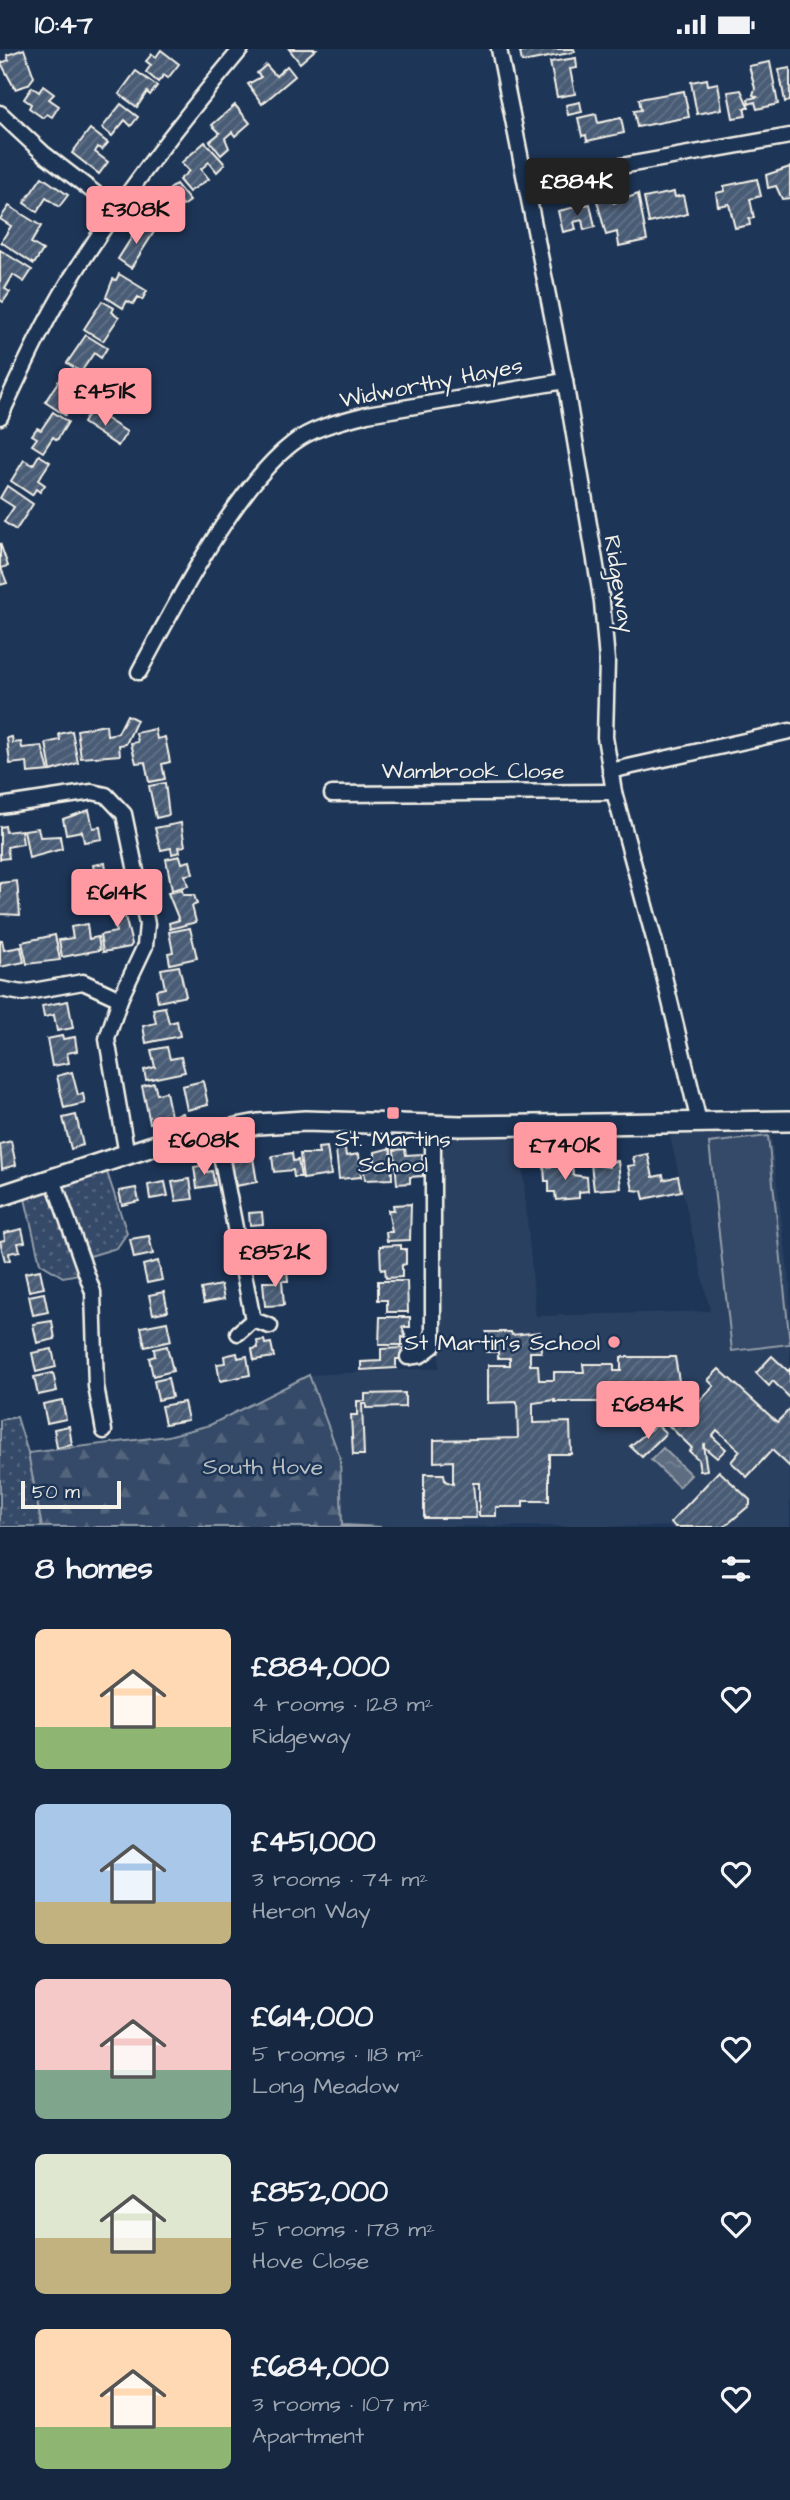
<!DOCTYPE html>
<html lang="en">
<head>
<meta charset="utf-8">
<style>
	:root { --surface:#162841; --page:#23344c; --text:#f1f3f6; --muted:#9ea6b1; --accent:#ff9aa2 }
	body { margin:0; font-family:"Architects Daughter",sans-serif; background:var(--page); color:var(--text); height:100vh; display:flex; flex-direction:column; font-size:26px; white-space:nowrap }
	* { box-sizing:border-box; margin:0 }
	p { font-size:23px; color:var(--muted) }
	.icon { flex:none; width:38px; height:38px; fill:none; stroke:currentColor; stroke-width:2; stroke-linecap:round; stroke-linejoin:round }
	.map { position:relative; height:1478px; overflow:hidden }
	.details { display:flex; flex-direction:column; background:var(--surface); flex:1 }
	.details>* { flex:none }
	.scale { position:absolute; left:21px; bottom:18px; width:100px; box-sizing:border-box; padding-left:7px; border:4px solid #f4f1e8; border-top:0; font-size:19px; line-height:24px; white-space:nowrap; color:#f4f1e8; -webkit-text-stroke:5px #1d3557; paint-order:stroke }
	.price { position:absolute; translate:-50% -60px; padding:0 16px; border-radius:7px; background:var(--accent); color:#111; font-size:23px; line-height:46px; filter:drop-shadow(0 2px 4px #0008) }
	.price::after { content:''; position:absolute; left:50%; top:42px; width:21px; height:16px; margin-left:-10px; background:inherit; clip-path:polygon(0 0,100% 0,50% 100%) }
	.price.on { background:#222; color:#fff }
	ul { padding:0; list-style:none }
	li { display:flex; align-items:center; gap:21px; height:175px; padding:0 35px }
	li span { display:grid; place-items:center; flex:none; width:196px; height:140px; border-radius:10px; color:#555 }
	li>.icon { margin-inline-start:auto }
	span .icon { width:84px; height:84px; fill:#fffc; stroke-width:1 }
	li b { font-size:30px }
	h2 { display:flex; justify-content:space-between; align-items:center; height:84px; padding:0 35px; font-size:30px }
	.status { display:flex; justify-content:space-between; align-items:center; height:49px; padding:0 35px; background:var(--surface); direction:ltr }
	.status svg { height:19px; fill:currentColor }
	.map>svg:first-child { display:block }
	.built { fill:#2a4060 }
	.grass { fill:url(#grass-dots); stroke:#949ea8; stroke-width:2 }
	.forest { fill:url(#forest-firs); stroke:#949ea8; stroke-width:2 }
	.pitch { fill:#354a67; stroke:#949ea8; stroke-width:2 }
	.water { fill:url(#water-ripples); stroke:#9aa2ab; stroke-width:2 }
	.building { fill:url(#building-hatch); stroke:#f4f1e8; stroke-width:2 }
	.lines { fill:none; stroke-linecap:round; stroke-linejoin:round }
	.street-casing { stroke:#f4f1e8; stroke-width:19 }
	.secondary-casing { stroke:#f4f1e8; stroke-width:24 }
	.street { stroke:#1d3557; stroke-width:14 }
	.secondary { stroke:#1d3557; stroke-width:19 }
	.poi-dot { fill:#ff9aa2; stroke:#1d3557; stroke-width:2.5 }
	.labels { text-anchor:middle; stroke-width:5; stroke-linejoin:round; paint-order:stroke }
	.street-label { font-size:23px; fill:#f4f1e8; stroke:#1d3557 }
	.poi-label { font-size:23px; fill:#f4f1e8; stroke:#1d3557 }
	.park-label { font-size:23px; fill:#bbbfc1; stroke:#1d3557 }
</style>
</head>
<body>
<div class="status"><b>10:47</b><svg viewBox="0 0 49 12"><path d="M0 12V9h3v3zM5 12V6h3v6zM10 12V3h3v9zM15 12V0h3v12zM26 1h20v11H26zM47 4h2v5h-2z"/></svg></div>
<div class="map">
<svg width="790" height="1478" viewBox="0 0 790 1478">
	<defs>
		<pattern id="grass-dots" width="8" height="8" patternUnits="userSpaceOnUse" patternTransform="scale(1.75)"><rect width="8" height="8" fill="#354a67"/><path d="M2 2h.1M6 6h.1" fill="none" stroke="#53657d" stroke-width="1.8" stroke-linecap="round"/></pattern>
		<pattern id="forest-firs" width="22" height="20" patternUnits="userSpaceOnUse" patternTransform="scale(1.75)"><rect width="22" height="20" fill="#354a67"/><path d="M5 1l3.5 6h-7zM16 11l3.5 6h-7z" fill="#53657d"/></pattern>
		<pattern id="water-ripples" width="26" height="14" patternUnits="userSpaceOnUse" patternTransform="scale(1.75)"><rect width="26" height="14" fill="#5e6d82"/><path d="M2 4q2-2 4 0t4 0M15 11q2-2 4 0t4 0" fill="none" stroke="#768294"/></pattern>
		<pattern id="building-hatch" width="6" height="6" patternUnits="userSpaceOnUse" patternTransform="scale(1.75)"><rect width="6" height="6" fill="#485b74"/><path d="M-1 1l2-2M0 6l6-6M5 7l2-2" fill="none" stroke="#637388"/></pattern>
	</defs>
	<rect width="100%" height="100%" fill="#1d3557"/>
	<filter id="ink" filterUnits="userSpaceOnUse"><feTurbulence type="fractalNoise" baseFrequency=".0143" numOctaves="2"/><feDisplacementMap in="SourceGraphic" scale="14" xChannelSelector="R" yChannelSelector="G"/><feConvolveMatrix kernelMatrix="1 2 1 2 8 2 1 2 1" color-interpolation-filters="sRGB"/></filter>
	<g filter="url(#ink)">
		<path class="built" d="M770,1079L790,1236V1478L342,1477L340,1409L309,1326L439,1319V1086L520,1090L536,1267L710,1262L670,1087Z"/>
		<g class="grass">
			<path d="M104,1114L127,1184L117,1199L90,1207L86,1198L79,1202V1225L63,1228L40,1214L23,1141Z"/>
			<path d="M17,1368L28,1404L42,1478H0V1371Z"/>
		</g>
		<path class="forest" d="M309,1326L340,1409L342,1476L381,1478H42L28,1404L168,1387L210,1376Z"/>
		<path class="pitch" d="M768,1087L790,1295L732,1302L709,1094Z"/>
		<path class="water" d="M663,1399L691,1426L679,1438L651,1411Z"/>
		<g class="building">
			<path d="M24,0L34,28L28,36L15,40L1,14L9,11L7,6Z"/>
			<path d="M289,0H316L300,14Z"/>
			<path d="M533,0H574L575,3L522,13L520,3Z"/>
			<path d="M161,1L179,15L168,29L164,26L158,33L146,23L151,16L146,12L152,5L156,8Z"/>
			<path d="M576,9L577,19L570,20L575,45L557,48L550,13Z"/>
			<path d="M770,13L778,55L757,60L755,53L749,55L748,50L757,48L753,46L755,39L749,17Z"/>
			<path d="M266,16L276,27L287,17L295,27L262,55L248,35L261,28L257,24Z"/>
			<path d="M790,19V52L785,53L779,21Z"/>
			<path d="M136,22L157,37L150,46L147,43L137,58L119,45Z"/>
			<path d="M707,30L708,36L718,34L722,60L697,65L691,33Z"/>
			<path d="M43,37L54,45L49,50L59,57L52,68L47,65L43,69L29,59L31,55L24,50L32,38L39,43Z"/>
			<path d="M741,41L749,59H744L746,67L733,69L728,43Z"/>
			<path d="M684,42L689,68L637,78L634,62L641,61L639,50Z"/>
			<path d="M580,53L582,63L568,66L566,56Z"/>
			<path d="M121,55L138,68L131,77L125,71L112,87L102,79Z"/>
			<path d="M235,56L250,74L235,87L232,83L225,89L229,99L221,106L210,92L220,84L212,76Z"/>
			<path d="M596,65L598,74L621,69L624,84L587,92L586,86L582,87L578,69Z"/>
			<path d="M90,80L108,94L102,101L98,98L95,103L108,113L99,125L72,104Z"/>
			<path d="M205,93L225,115L217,123L209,113L201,120L209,130L189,143L179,131L189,122L181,114Z"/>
			<path d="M790,118V149L782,150L776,137L768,139L766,126Z"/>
			<path d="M42,128L68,146L59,158L46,149L37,163L24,154Z"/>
			<path d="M757,130L761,147L750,150L754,169L749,170L750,176L735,179L729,155L718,157L716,144L725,142L724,137Z"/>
			<path d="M176,135L190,152L183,157L180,154L156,174L147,164L156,157L154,154Z"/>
			<path d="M674,143L675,148L683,146L687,165L649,174L644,149Z"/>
			<path d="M638,145L647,191L619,197L617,183L606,186L597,152L613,148L614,154Z"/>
			<path d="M590,155L595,178L584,181L582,171L574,173L576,180L563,183L558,162Z"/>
			<path d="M9,157L41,177L31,194L43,201L34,215L1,193L11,177L0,170Z"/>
			<path d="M140,175L154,183L131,219L118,210Z"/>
			<path d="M0,201L32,221L24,233L13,226L5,240L10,243L3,253L0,251Z"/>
			<path d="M119,225L147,242L142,251L138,248L133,255L127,252L123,259L106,248L113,230L116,231Z"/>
			<path d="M102,252L114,259L112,263L119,268L103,292L84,280Z"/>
			<path d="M86,286L107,299L101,309L94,304L81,323L67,314Z"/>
			<path d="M65,322L92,340L87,349L79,344L65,366L45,353Z"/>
			<path d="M91,360L127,383L118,397L83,374Z"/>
			<path d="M53,363L68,373L57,391L53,388L43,403L32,396L37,389L32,386L37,379L41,381Z"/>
			<path d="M39,406L50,413L38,431L45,436L40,443L36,440L32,446L11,432L24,411L33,416Z"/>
			<path d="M7,437L33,455L16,481L4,473L14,458L0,449Z"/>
			<path d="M0,494L8,517L1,519L7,534L0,536Z"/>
			<path d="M127,666L137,671L126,695L119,696L120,706L81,709L77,681L106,676L107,686L118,684Z"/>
			<path d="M155,680L157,690L165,688L170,713L162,715L165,730L149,733L145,713L136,714L131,694L138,693L136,684Z"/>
			<path d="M72,682L78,714L51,722L46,694L60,691L59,685Z"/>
			<path d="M12,688L13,694L21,693L22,699L42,697L49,722L28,724L27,713L10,715L7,689Z"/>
			<path d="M165,734L169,766L156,769L149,737Z"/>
			<path d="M89,761L93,779L100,778L102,790L84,793L82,782L66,785L63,770Z"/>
			<path d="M181,774L185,797L179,798L180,803L172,805L171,799L161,801L155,779Z"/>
			<path d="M5,777L6,783L21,781L23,795L7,798L9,809L0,810V778Z"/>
			<path d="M38,779L40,788L60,787L62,800L29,809L24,781Z"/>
			<path d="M180,807L182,814L190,812L193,825L185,826L188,837L172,841L166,810Z"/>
			<path d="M105,814L109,834L117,832L119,844L93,849L92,844L85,845L81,825L94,822L93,816Z"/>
			<path d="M17,832L20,866L0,865V834Z"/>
			<path d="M182,841L183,846H194L197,855L192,857L196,873L170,880L169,874L179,871L168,844Z"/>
			<path d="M120,848L132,895L130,898L103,903L100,886L116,883L107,850Z"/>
			<path d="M87,875L89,890L98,888L100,901L62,908L59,891L73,889L71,878Z"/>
			<path d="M190,879L197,909L170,915L168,904L173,903L169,883Z"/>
			<path d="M55,886L60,911L27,915L22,893Z"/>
			<path d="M0,891H2L4,901L21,898L24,913L0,918Z"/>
			<path d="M179,917L186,947L158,953L156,941L165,939L161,920Z"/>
			<path d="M68,952L73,979L57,982L54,966L44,968L42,957Z"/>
			<path d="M165,958L169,974L177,972L180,987L146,994L143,977L156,974L153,960Z"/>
			<path d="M62,987L63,990L75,988L77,1002L67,1004L69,1014L52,1017L47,990Z"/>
			<path d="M167,998L170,1010L181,1008L185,1023L146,1031L144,1021L155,1018L151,1001Z"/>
			<path d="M72,1023L78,1046L83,1045L85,1054L64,1059L57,1027Z"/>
			<path d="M203,1032L208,1056L187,1061L182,1037Z"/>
			<path d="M154,1034L157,1045L166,1043L171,1067L183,1064L185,1072L156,1078L155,1073L150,1074L142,1037Z"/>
			<path d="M76,1066L83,1096L71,1100L63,1069Z"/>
			<path d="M11,1092L16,1116L2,1120L0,1095Z"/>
			<path d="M327,1098L331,1126L303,1130L300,1105H319L318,1099Z"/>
			<path d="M391,1099L392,1130L365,1131L363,1112H375V1103Z"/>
			<path d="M345,1100L346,1107L359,1105L361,1128L339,1130L336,1101Z"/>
			<path d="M405,1100L406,1106L422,1105L423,1127L410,1128V1134L397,1135L394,1101Z"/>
			<path d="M292,1104L293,1112L298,1111L301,1128H294L293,1121L274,1123L272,1107Z"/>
			<path d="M648,1105L653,1128L663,1126L664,1131L678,1127L681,1142L644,1150L642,1142L633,1141L628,1117L635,1116L633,1108Z"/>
			<path d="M253,1109L257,1133L236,1137L232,1112Z"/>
			<path d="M618,1112L621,1139L594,1141L591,1115L609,1118L608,1113Z"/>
			<path d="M206,1116L207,1123L212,1122L215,1136L197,1139L194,1118Z"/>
			<path d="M572,1116L573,1126L587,1128L588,1142L579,1143V1149L556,1151L555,1143H549V1132H545L544,1118Z"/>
			<path d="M190,1130L193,1150L176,1152L172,1133Z"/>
			<path d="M165,1133L168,1147L150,1150L148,1136Z"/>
			<path d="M136,1139L139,1152L122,1156L119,1142Z"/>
			<path d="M411,1155L410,1191L387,1192L386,1183H392L388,1161H394L393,1156Z"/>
			<path d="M262,1163L263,1175L250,1176L249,1164Z"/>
			<path d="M22,1180L25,1193L18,1194L20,1202L9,1204L10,1211L5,1212L0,1192L5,1191L4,1184Z"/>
			<path d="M264,1182V1188L284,1186L285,1200H275L276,1213L266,1214L261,1196L250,1197L249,1183Z"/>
			<path d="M149,1187L153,1205L134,1209L130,1190Z"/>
			<path d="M401,1196V1200H406V1215L402,1216V1228L386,1229L385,1220L381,1221L380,1197Z"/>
			<path d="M158,1212L162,1231L147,1234L143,1216Z"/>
			<path d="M287,1220L288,1232H282L284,1256L265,1257L263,1233H276L275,1221Z"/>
			<path d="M40,1221L44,1239L29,1242L25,1224Z"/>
			<path d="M378,1232H407L408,1263H387V1251H378Z"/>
			<path d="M221,1236L224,1250L204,1254L201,1240Z"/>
			<path d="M164,1243L168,1262L153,1265L149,1246Z"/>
			<path d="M44,1244L48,1263L33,1266L29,1247Z"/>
			<path d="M380,1268H410V1278H402L406,1289L402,1288V1296H379Z"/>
			<path d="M52,1272L55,1290L37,1294L33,1275Z"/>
			<path d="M167,1273L171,1292L145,1298L141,1278Z"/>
			<path d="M486,1283H511L512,1286L540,1283L541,1303H530V1316H538L539,1331H554V1323H584L583,1315H614V1322H621V1308H675L679,1332H667V1345L644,1343V1346H630V1342H623V1338H614V1353H555V1351L533,1354V1374L570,1373L571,1405H549V1452H523V1458H496V1467H479V1434H473L476,1469H424V1425H444L445,1432L453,1435V1412L434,1413V1391L518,1389L517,1353L488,1354V1316H510V1309H498V1303H486Z"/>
			<path d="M264,1291L265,1295L271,1294L274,1308L254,1311L252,1300L258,1299L257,1292Z"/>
			<path d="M167,1297L173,1322L153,1327L149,1309L155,1307L154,1300Z"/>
			<path d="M403,1299V1310H396V1319L361,1321V1313L381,1312V1300Z"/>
			<path d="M52,1300L56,1318L36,1323L32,1304Z"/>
			<path d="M237,1304L238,1309L247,1307L250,1326L220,1332L217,1315L225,1314L224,1307Z"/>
			<path d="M772,1307L788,1322L790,1320V1349L773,1332L769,1337L756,1324Z"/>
			<path d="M719,1320L777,1373L790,1360V1418L772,1401L747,1428L731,1413L740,1402L717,1381L712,1387L726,1400L717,1409L704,1398V1394L703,1396L707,1421L700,1422L698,1410L689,1402L692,1399L664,1372L681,1354L691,1362L714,1337L708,1331Z"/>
			<path d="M53,1324L57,1342L38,1346L34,1328Z"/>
			<path d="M168,1329L172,1348L158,1351L154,1332Z"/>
			<path d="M405,1344V1358L366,1359V1355H362L364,1406H353L351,1366H357V1352H365V1345Z"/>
			<path d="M62,1351L66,1370L47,1374L43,1355Z"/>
			<path d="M184,1353L188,1371L165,1375L161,1357Z"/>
			<path d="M657,1376L666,1384L642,1408L630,1397Z"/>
			<path d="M69,1377L72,1396L57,1399L54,1380Z"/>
			<path d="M719,1422L750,1451V1456L724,1478H675L671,1473Z"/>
		</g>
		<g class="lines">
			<g class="street-casing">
				<g id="street">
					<path d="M499,0L565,332L602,553L607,612L605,688L614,743L662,919L699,1073"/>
					<path d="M0,64L43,104L117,161"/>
					<path d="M526,134L790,87"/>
					<path d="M0,368C22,321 43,275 70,231C120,150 180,73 241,0"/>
					<path d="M139,623C175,557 234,439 293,394C314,378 342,372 367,365L565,332"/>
					<path d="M610,722L790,682"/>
					<path d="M332,745L614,743"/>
					<path d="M0,757L92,743L106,746L124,765L147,875L145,897L120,950L107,990L127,1106"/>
					<path d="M0,940L22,944L83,933L120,950"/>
					<path d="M216,1081L253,1271L238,1284"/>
					<path d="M53,1130L93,1243L96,1337L104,1382"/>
					<path d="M253,1271L270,1277"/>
					<path d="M408,1308L421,1306L433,1297V1076"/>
				</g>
			</g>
			<g class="secondary-casing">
				<path id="secondary" d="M0,1147L168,1092L258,1075L305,1072L461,1077L790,1072"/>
			</g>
			<use href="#street" class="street"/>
			<use href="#secondary" class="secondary"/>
		</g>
	</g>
	<g class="poi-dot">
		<rect x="386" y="1057" width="14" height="14" rx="3.5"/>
		<circle cx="614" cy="1293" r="7"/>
	</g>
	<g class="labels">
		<g class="street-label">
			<text transform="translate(431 333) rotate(-11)" y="8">Widworthy Hayes</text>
			<text transform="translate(620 535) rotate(81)" y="8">Ridgeway</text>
			<text x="473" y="729">Wambrook Close</text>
		</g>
		<g class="poi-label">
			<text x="393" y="1097">St. Martins<tspan x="393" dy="26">School</tspan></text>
			<text x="600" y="1301" text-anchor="end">St Martin's School</text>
		</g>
		<g class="park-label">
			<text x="263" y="1425">South Hove</text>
		</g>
	</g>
</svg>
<div class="scale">50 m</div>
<b class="price on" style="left:577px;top:169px">£884K</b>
<b class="price" style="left:136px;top:197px">£308K</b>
<b class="price" style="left:105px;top:379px">£451K</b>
<b class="price" style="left:117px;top:880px">£614K</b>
<b class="price" style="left:204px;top:1128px">£608K</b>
<b class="price" style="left:565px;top:1133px">£740K</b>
<b class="price" style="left:275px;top:1240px">£852K</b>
<b class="price" style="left:648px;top:1392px">£684K</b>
</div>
<section class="details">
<h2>8 homes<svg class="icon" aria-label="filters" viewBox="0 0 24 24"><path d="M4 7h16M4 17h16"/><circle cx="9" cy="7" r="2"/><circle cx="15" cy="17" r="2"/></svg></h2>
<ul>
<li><span style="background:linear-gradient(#ffd9b3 70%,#8fb573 0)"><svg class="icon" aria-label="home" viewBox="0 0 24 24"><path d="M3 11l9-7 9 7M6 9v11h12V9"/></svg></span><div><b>£884,000</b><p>4 rooms · 128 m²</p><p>Ridgeway</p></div><svg class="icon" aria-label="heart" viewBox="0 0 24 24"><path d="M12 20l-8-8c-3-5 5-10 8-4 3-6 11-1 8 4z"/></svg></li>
<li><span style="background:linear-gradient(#a9c7e8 70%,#c2b280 0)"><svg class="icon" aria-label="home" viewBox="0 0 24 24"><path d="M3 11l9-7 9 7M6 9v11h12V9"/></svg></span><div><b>£451,000</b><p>3 rooms · 74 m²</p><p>Heron Way</p></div><svg class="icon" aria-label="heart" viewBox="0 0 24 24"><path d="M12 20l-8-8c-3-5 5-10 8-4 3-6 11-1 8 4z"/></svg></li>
<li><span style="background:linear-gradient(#f6c9c9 65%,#7fa58c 0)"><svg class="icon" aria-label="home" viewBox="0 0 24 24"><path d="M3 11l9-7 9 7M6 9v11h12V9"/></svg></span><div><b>£614,000</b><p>5 rooms · 118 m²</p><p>Long Meadow</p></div><svg class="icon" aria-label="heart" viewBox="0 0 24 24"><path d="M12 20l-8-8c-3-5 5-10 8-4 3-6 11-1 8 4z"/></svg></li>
<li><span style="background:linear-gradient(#dfe7d0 60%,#c2b280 0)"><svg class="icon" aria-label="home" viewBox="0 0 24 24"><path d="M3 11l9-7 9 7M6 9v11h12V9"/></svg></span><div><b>£852,000</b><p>5 rooms · 178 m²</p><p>Hove Close</p></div><svg class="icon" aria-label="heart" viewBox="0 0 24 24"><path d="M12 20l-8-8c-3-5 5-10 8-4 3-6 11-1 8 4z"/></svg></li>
<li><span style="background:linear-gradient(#ffd9b3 70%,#8fb573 0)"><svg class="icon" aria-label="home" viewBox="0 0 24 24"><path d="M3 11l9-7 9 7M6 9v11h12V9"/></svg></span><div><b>£684,000</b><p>3 rooms · 107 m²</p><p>Apartment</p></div><svg class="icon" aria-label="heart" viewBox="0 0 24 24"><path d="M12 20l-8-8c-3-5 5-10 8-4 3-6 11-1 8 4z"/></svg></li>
</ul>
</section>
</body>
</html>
